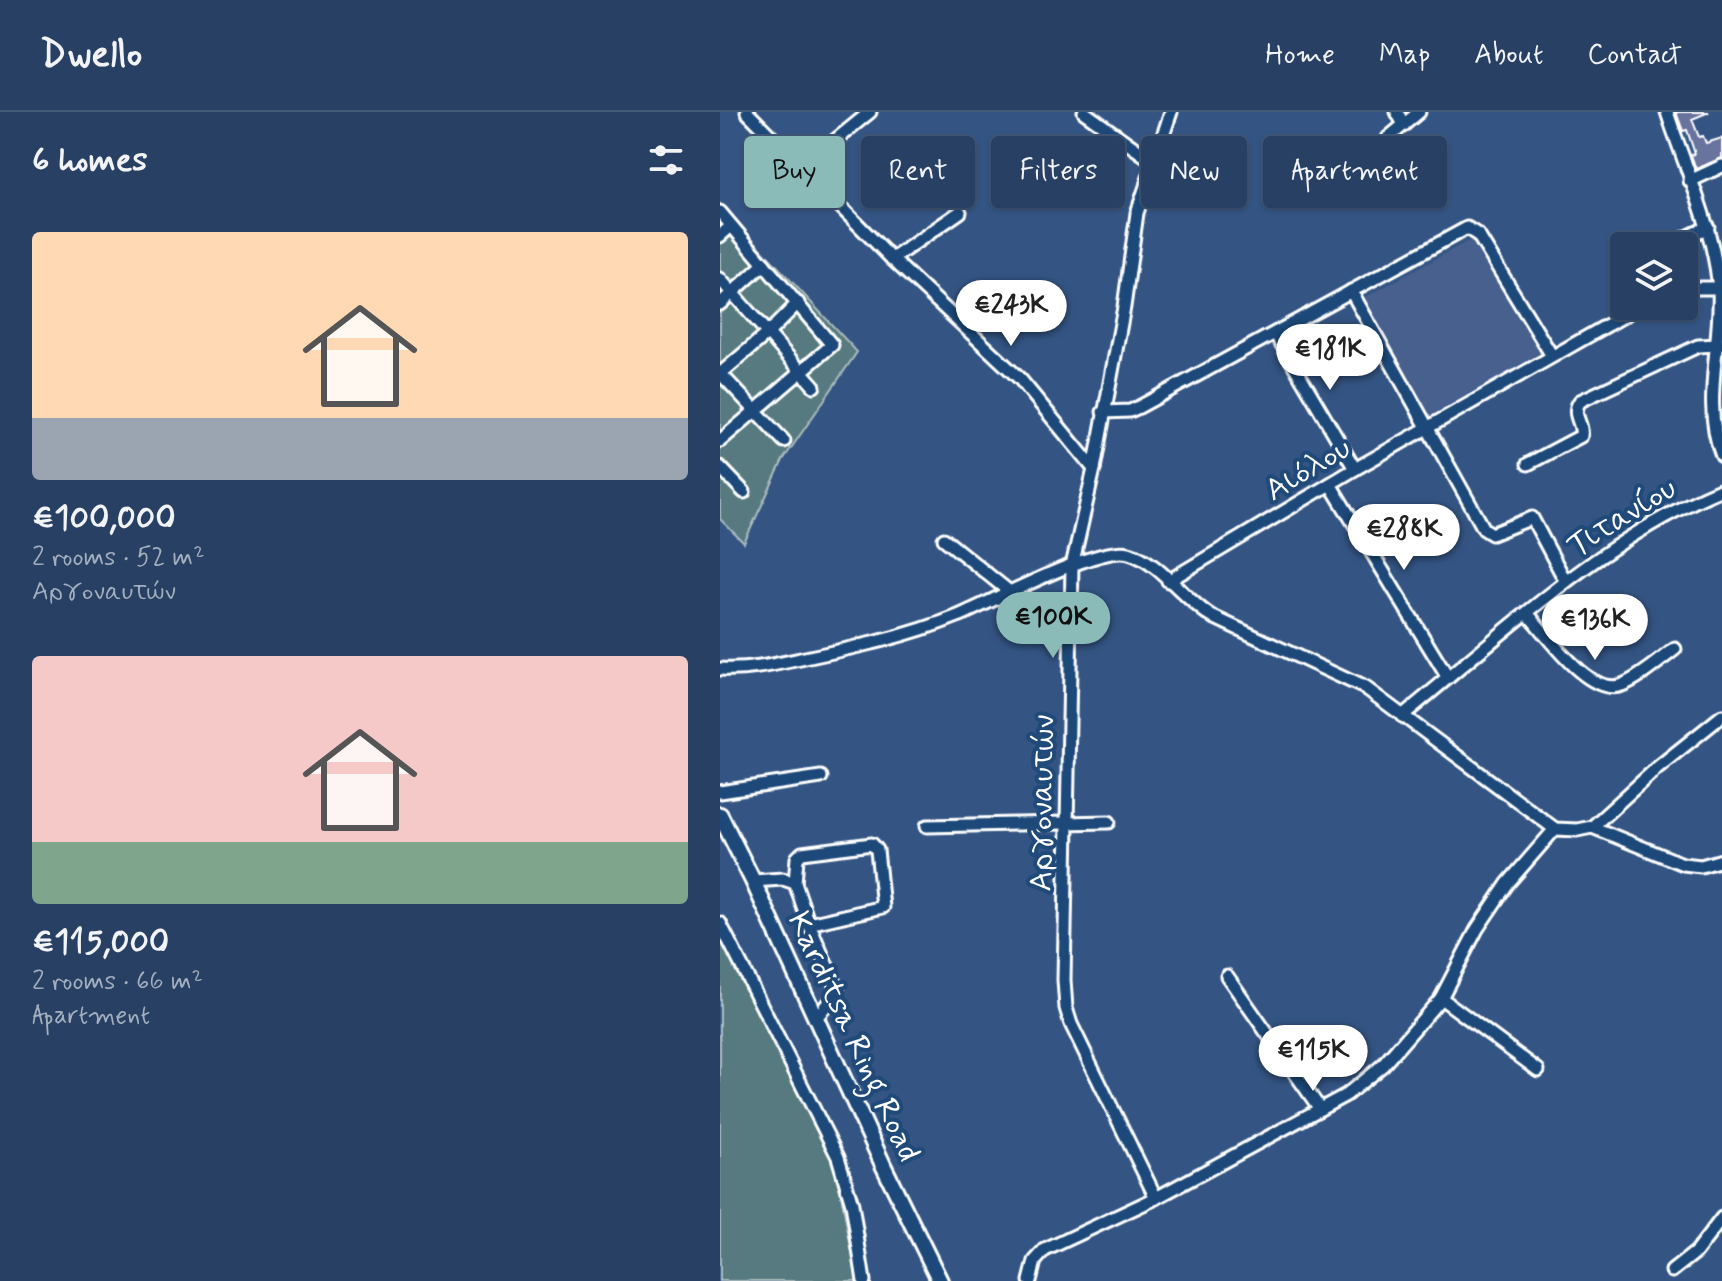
<!DOCTYPE html>
<html lang="en">
<head>
<meta charset="utf-8">
<style>
	:root { --surface:#274063; --page:#2f4769; --text:#f1f3f6; --muted:#a4afbe; --line:#435978; --accent:#8bbbb9 }
	body { margin:0; font-family:Mynerve,sans-serif; background:var(--page); color:var(--text); height:100vh; display:flex; flex-direction:column; font-size:30px; white-space:nowrap }
	* { box-sizing:border-box; margin:0 }
	p { font-size:26px; color:var(--muted) }
	.icon { flex:none; width:44px; height:44px; fill:none; stroke:currentColor; stroke-width:2; stroke-linecap:round; stroke-linejoin:round }
	.map { position:relative; flex:1; overflow:hidden }
	.sheet { display:flex; flex-direction:column; background:var(--surface); width:720px }
	.sheet>* { flex:none }
	.guide { position:absolute; left:24px; top:24px; width:760px; height:72px; display:flex; gap:16px }
	.fabs { position:absolute; left:890px; top:120px; display:grid; gap:16px }
	.fabs a { display:grid; place-items:center; width:88px; height:88px; border-radius:8px; background:var(--surface); box-shadow:0 2px 6px #0004,0 0 0 2px var(--line); font-size:40px }
	.price { position:absolute; translate:-50% -68px; padding:0 18px; border-radius:28px; background:#fff; color:#222; font-size:26px; line-height:52px; filter:drop-shadow(0 2px 4px #0008) }
	.price::after { content:''; position:absolute; left:50%; top:48px; width:24px; height:18px; margin-left:-12px; background:inherit; clip-path:polygon(0 0,100% 0,50% 100%) }
	.price.active { background:var(--accent); color:#111 }
	ul { padding:0; list-style:none }
	li { display:grid; align-content:center; gap:16px; height:424px; padding:0 32px }
	li span { display:grid; place-items:center; height:248px; border-radius:8px; color:#555 }
	li>.icon { margin-inline-start:auto }
	span .icon { width:144px; height:144px; fill:#fffc; stroke-width:1 }
	li b { font-size:34px }
	h2 { display:flex; justify-content:space-between; align-items:center; height:96px; padding:0 32px; font-size:34px }
	.chip { padding:0 28px; border-radius:8px; background:var(--surface); box-shadow:0 2px 6px #0004,0 0 0 2px var(--line); font-size:28px; line-height:72px }
	.chip.active { background:var(--accent); color:#111 }
	header { display:flex; align-items:center; gap:48px; box-sizing:border-box; height:112px; padding:0 40px; background:var(--surface); border-bottom:2px solid var(--line) }
	header strong { font-size:38px }
	nav { display:flex; gap:44px; margin-inline-start:auto; font-size:28px }
	main { display:flex; flex:1; min-height:0 }
	.map>svg:first-child { display:block }
	.built { fill:#47618e }
	.green { fill:#577a7f; stroke:#abbcbf; stroke-width:2 }
	.building { fill:#67739e; stroke:#fff; stroke-width:2 }
	.lines { fill:none; stroke-linecap:round; stroke-linejoin:round }
	.minor-casing { stroke:#fff; stroke-width:17 }
	.major-casing { stroke:#fff; stroke-width:20 }
	.minor { stroke:#1f4a7a; stroke-width:11 }
	.major { stroke:#1f4a7a; stroke-width:14 }
	.labels { text-anchor:middle; stroke-width:8; stroke-linejoin:round; paint-order:stroke }
	.street-label { font-size:32px; fill:#fff; stroke:#1f4a7a }
</style>
</head>
<body>
<header>
<strong>Dwello</strong>
<nav><a>Home</a><a>Map</a><a>About</a><a>Contact</a></nav>
</header>
<main>
<section class="sheet">
<h2>6 homes<svg class="icon" aria-label="filters" viewBox="0 0 24 24"><path d="M4 7h16M4 17h16"/><circle cx="9" cy="7" r="2"/><circle cx="15" cy="17" r="2"/></svg></h2>
<ul>
<li><span style="background:linear-gradient(#ffd9b3 75%,#9aa5b1 0)"><svg class="icon" aria-label="home" viewBox="0 0 24 24"><path d="M3 11l9-7 9 7M6 9v11h12V9"/></svg></span><div><b>€100,000</b><p>2 rooms · 52 m²</p><p>Αργοναυτών</p></div></li>
<li><span style="background:linear-gradient(#f6c9c9 75%,#7fa58c 0)"><svg class="icon" aria-label="home" viewBox="0 0 24 24"><path d="M3 11l9-7 9 7M6 9v11h12V9"/></svg></span><div><b>€115,000</b><p>2 rooms · 66 m²</p><p>Apartment</p></div></li>
</ul>
</section>
<div class="map">
<svg width="1002" height="1169" viewBox="0 0 1002 1169">
	<rect width="100%" height="100%" fill="#345584"/>
	<filter id="ink" filterUnits="userSpaceOnUse"><feTurbulence type="fractalNoise" baseFrequency=".0125" numOctaves="2"/><feDisplacementMap in="SourceGraphic" scale="16" xChannelSelector="R" yChannelSelector="G"/><feConvolveMatrix kernelMatrix="1 2 1 2 8 2 1 2 1" color-interpolation-filters="sRGB"/></filter>
	<g filter="url(#ink)">
		<path class="built" d="M754,126L822,240L710,304L644,186Z"/>
		<g class="green">
			<path d="M0,92L137,240L63,348L24,431L0,407Z"/>
			<path d="M0,826L108,1033L118,1066L137,1169H0Z"/>
		</g>
		<path class="building" d="M956,0H989L972,7L979,25L983,24L986,31L1002,26V46L976,57L971,43L975,42L967,18L963,19Z"/>
		<g class="lines">
			<g class="minor-casing">
				<g id="minor">
					<path d="M27,0L172,147L300,267L374,357"/>
					<path d="M364,0L434,50"/>
					<path d="M677,0L684,13"/>
					<path d="M947,0C966,59 994,116 999,178C1002,232 981,292 1002,344"/>
					<path d="M668,26L699,0"/>
					<path d="M81,56L150,0"/>
					<path d="M970,69L1002,54"/>
					<path d="M0,100L112,233L0,329"/>
					<path d="M0,124L11,114"/>
					<path d="M948,134L988,115"/>
					<path d="M172,147L240,100"/>
					<path d="M0,167L94,274"/>
					<path d="M964,176H1002"/>
					<path d="M631,179L764,417L772,422L812,406L846,470"/>
					<path d="M0,192L44,152"/>
					<path d="M555,221L635,357"/>
					<path d="M0,261L64,329"/>
					<path d="M0,262L48,221L78,191"/>
					<path d="M383,300L410,299L419,295L747,116L758,123L832,244"/>
					<path d="M808,352L861,324C864,311 850,303 860,289L978,234L999,233"/>
					<path d="M0,355L24,380"/>
					<path d="M610,372L728,566"/>
					<path d="M224,427L291,481"/>
					<path d="M448,469L635,357L921,194"/>
					<path d="M807,501C827,523 869,586 902,573C920,566 939,549 955,537"/>
					<path d="M0,557C29,559 57,552 85,546C137,535 189,524 238,504C272,490 380,432 409,441C438,449 464,487 491,504L647,577L835,717L857,718L872,715L938,655L1002,604"/>
					<path d="M682,604C783,522 881,427 1002,377"/>
					<path d="M0,680L101,665"/>
					<path d="M207,714L389,710"/>
					<path d="M872,715L963,752L981,754L1002,748"/>
					<path d="M33,769L63,767L75,771L89,812L117,877L116,881L97,905"/>
					<path d="M75,771L77,746L82,741L152,732L157,738L163,795L89,812"/>
					<path d="M0,811L118,1045L132,1092L144,1169"/>
					<path d="M507,864L600,997"/>
					<path d="M721,886L818,958"/>
					<path d="M436,1086L351,912L346,896L344,868L352,454L374,357L404,195L417,101L451,0"/>
					<path d="M952,1159L976,1140L1002,1106"/>
					<path d="M310,1169L315,1149L325,1138L436,1086L626,983L663,953L721,886L757,817L788,771L835,717"/>
				</g>
			</g>
			<g class="major-casing">
				<path id="major" d="M0,703L33,769L164,1055L220,1169"/>
			</g>
			<use href="#minor" class="minor"/>
			<use href="#major" class="major"/>
		</g>
	</g>
	<g class="labels">
		<g class="street-label">
			<text transform="translate(587 356) rotate(-31)" y="11">Αιόλου</text>
			<text transform="translate(901 404) rotate(-32)" y="11">Τιτανίου</text>
			<text transform="translate(321 691) rotate(-89)" y="11">Αργοναυτών</text>
			<text transform="translate(135 924) rotate(65)" y="11">Karditsa Ring Road</text>
		</g>
	</g>
</svg>
<div class="fabs">
<a><svg class="icon" aria-label="layers" viewBox="0 0 24 24"><path d="M12 4l9 5-9 5-9-5zM3 14l9 5 9-5"/></svg></a>
</div>
<b class="price" style="left:291px;top:236px">€243K</b>
<b class="price" style="left:610px;top:280px">€181K</b>
<b class="price" style="left:684px;top:460px">€288K</b>
<b class="price active" style="left:333px;top:548px">€100K</b>
<b class="price" style="left:875px;top:550px">€136K</b>
<b class="price" style="left:593px;top:981px">€115K</b>
<div class="guide">
<a class="chip active">Buy</a>
<a class="chip">Rent</a>
<a class="chip">Filters</a>
<a class="chip">New</a>
<a class="chip">Apartment</a>
</div>
</div>
</main>
</body>
</html>
